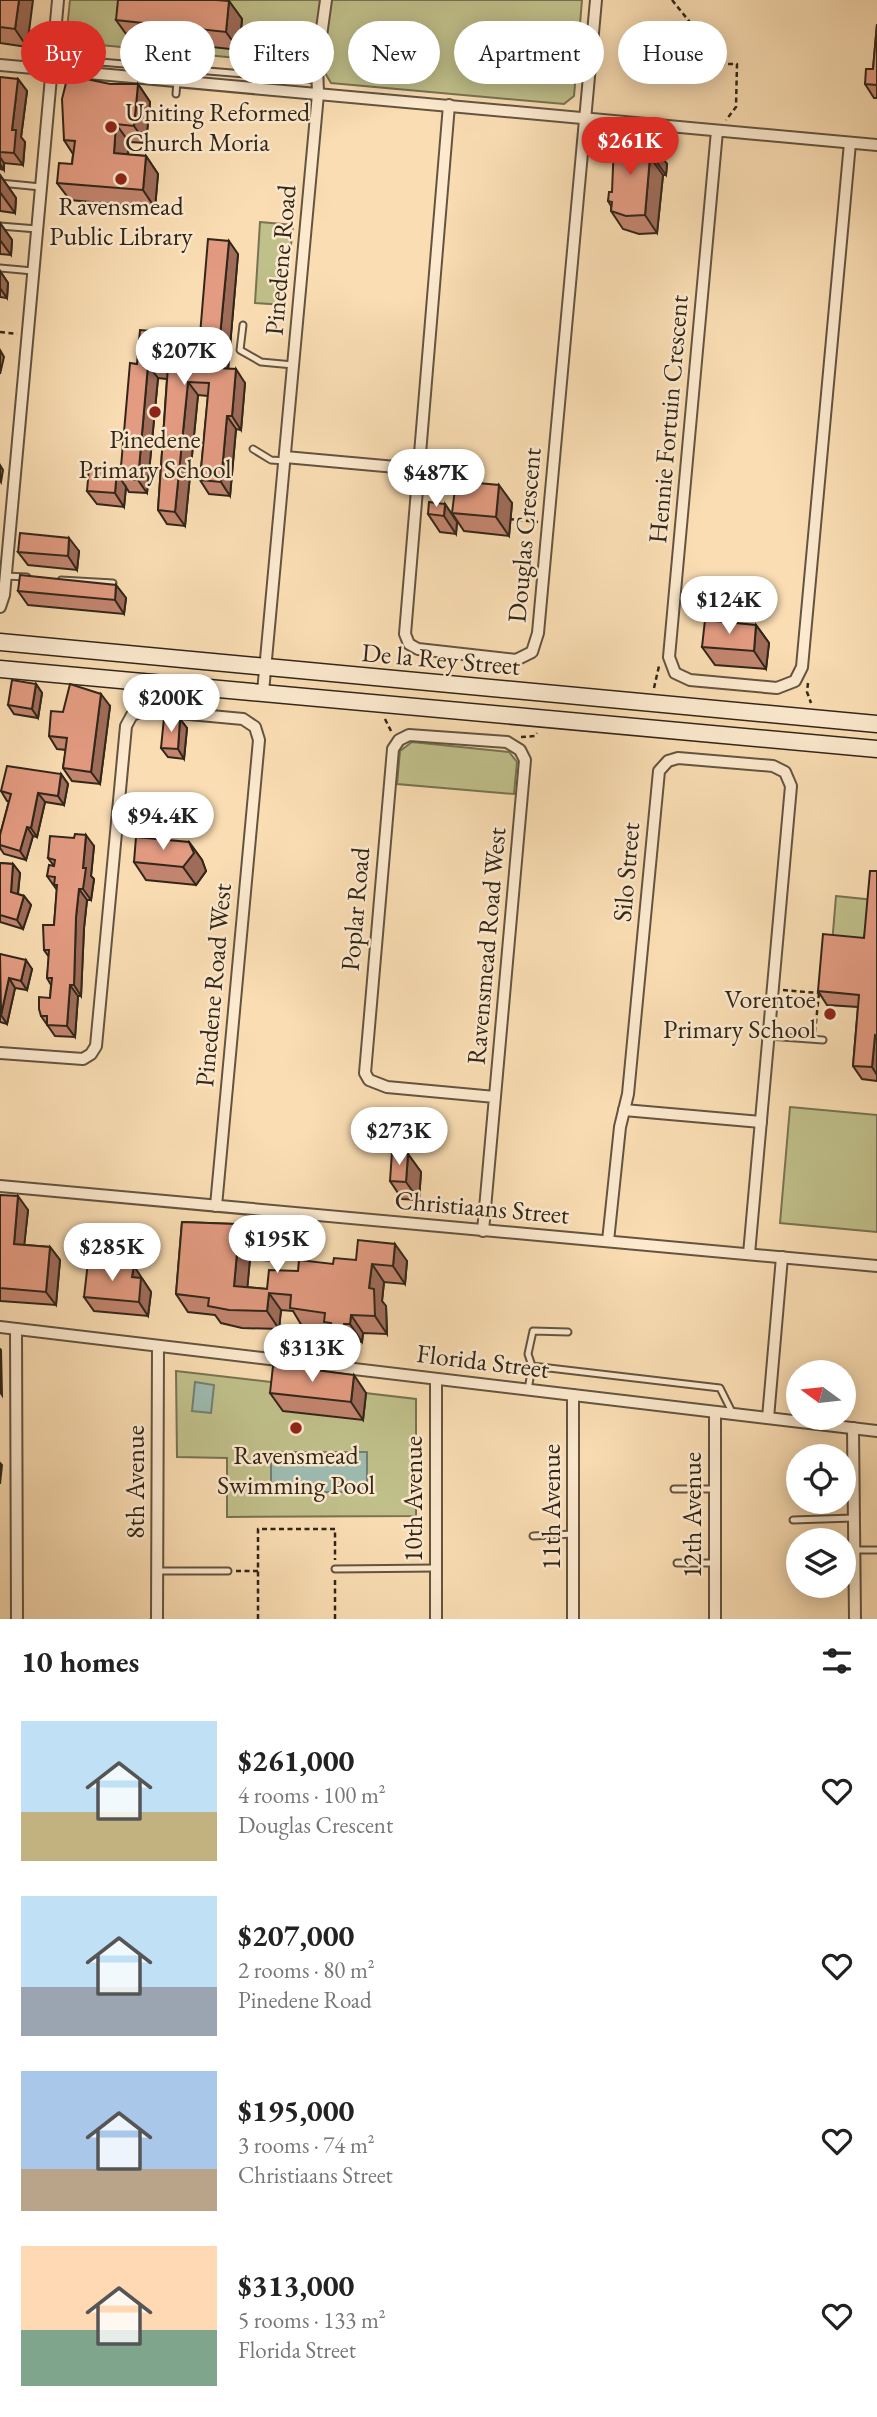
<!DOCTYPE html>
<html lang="en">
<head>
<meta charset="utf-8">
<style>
	:root { --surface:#fff; --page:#f6f6f6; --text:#222; --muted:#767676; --accent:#d93025 }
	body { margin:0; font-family:"EB Garamond",serif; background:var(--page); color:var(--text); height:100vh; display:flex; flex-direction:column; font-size:26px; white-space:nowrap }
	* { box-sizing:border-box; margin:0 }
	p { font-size:23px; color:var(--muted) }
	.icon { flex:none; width:38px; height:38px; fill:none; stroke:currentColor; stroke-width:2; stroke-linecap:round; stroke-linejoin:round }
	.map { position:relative; height:1619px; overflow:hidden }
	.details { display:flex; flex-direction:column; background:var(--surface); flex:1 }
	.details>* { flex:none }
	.top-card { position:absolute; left:21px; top:21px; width:836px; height:63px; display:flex; gap:14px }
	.needle { width:46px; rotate:285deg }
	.fabs { position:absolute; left:786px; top:1360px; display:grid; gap:14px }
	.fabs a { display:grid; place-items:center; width:70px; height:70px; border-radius:50%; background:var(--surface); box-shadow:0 4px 18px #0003; font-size:35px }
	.price { position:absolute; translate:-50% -60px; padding:0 16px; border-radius:24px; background:#fff; color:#222; font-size:23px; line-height:46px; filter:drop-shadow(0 2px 4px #0008) }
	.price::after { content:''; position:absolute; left:50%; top:42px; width:21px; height:16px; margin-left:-10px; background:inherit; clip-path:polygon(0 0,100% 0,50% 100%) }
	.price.on { background:var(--accent); color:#fff }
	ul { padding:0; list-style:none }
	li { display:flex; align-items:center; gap:21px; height:175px; padding:0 21px }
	li span { display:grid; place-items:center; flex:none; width:196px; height:140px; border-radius:0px; color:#555 }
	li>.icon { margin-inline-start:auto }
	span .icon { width:84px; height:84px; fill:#fffc; stroke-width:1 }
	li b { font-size:30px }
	h2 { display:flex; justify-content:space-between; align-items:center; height:84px; padding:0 21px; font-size:30px }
	.tag { padding:0 24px; border-radius:32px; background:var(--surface); box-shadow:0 4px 18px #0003; font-size:24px; line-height:63px }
	.tag.on { background:var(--accent); color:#fff }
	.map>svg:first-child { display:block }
	.green { fill:#c0c08b; stroke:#787352; stroke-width:2 }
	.water { fill:#9ebbb0; stroke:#727f74; stroke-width:2 }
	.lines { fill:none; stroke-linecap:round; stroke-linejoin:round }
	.service-casing { stroke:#635440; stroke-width:9 }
	.minor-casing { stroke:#635440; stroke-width:14 }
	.secondary-casing { stroke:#312619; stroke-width:19 }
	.path { stroke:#312619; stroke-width:2.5; stroke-dasharray:5 3.5; stroke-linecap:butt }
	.service { stroke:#fce9ce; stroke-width:5 }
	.minor { stroke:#fce9ce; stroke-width:10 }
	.secondary { stroke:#fce9ce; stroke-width:16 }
	.wall { fill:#c3856f; stroke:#312619; stroke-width:2 }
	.shaded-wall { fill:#9f6c5a; stroke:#312619; stroke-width:2 }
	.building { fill:#e39b81; stroke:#312619; stroke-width:2 }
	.poi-dot { fill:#8f2418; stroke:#fce9ce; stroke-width:2.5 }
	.labels { text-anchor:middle; stroke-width:5; stroke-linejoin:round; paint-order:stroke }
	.poi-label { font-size:26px; fill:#312619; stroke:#fce9ce }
	.street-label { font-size:26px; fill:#312619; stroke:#fce9ce }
</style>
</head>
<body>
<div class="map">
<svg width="877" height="1619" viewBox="0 0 877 1619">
	<rect width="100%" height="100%" fill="#faddb3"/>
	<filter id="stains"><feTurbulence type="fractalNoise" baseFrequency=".00286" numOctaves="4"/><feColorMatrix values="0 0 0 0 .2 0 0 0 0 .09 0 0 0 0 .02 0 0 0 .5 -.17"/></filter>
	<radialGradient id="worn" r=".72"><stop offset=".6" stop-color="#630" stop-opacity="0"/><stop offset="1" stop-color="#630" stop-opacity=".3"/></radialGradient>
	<g class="green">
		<path d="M70,0H582L574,96L564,104L331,83L321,66L79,43L74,49H65Z"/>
		<path d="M260,222L293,225L285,305L255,303Z"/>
		<path d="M412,742L509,752L517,762L514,794L397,784L400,751Z"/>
		<path d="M836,896L874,900L870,947L832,944Z"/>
		<path d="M790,1107L877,1115V1232L780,1223Z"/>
		<path d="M176,1371L416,1399V1516L227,1517V1458L177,1457Z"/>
	</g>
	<g class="water">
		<path d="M195,1382L214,1385L211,1413L192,1411Z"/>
		<rect x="271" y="1452" width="96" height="40"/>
	</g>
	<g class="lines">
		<g class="service-casing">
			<g id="service">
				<path d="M80,70L86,64L100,62L317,80"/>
				<path d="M176,94L177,81"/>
				<path d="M0,183L41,187"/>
				<path d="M0,226L37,229"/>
				<path d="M0,268L33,271"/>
				<path d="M243,325L240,350L261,362L293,365"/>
				<path d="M253,449L271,460L285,461"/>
				<path d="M5,576L27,577"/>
				<path d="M61,580L113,583"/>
				<path d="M768,1036L823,1040"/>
				<path d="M532,1366L528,1354L533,1331L568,1332"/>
				<path d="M528,1390L532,1366L720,1388L733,1414"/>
				<path d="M674,1489H715"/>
				<path d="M793,1520L853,1518"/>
				<path d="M533,1536L573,1534"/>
				<path d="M854,1550H877"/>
				<path d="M677,1563H715"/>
				<path d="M335,1569L436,1568"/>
				<path d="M157,1571H228"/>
			</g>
		</g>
		<g class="minor-casing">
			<g id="minor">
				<path d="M0,65L877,145"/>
				<path d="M449,105L405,634L409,644L418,649L516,660L532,652L538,633L596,0"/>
				<path d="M717,131L669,657L675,673L690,680L777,688L795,681L802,667L850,143"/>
				<path d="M285,457L418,469"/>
				<path d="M0,607L4,595L58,0"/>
				<path d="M263,692L318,94L317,65L326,0"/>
				<path d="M0,1053L83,1059L91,1054L96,1046L126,726L132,715L146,710L243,719L255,727L259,740L216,1206"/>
				<path d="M624,1110L761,1122"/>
				<path d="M0,1186L877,1266"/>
				<path d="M483,1231L525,760L520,750L507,742L409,735L399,740L393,749L365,1073L369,1080L387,1087L495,1097"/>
				<path d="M608,1241L620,1127L628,1094L659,771L668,761L678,758L773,766L785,772L791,786L749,1254"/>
				<path d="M0,1327L877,1431"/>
				<path d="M16,1329L17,1619"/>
				<path d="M436,1379V1619"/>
				<path d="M573,1395V1619"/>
				<path d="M715,1412V1619"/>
				<path d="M768,1418L782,1257"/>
				<path d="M853,1428L855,1619"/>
				<path d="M157,1619L158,1346"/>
			</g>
		</g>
		<g class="secondary-casing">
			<g id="secondary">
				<path d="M0,642L877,724"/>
				<path d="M0,669L877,749"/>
			</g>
		</g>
		<g class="path">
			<path d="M672,0L689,21L709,64H737L736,107L726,120"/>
			<path d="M0,332L17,334"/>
			<path d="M509,519L538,522"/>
			<path d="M808,683L807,692L811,703"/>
			<path d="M654,688L659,666"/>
			<path d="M385,719L391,731"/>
			<path d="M521,737L535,736L537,733"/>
			<path d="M783,990L818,993"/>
			<path d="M815,1032L819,993"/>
			<path d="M236,1571H258V1529H335V1560"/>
			<path d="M258,1619V1571"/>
			<path d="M335,1619V1577"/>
		</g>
		<use href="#service" class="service"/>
		<use href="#minor" class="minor"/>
		<use href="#secondary" class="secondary"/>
	</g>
	<g class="wall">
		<path d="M0,0L27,47L0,43Z"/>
		<path d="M229,1L242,19L239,50L129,38L116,20Z"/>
		<path d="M877,24V98H874L865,84L873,69Z"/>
		<path d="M18,79L27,91L21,137L25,142L23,165L4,163V170L0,169V81Z"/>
		<path d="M110,84H138L150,102L146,143L129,142L128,155L146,156L158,174L155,208L70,200L57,183L72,164L73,154L64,140Z"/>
		<path d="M634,139L667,164L666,175H663L657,233L639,234L623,229L611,211V206L608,201Z"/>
		<path d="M0,175L16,198L15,213L0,211Z"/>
		<path d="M0,223L12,240L11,255L0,254Z"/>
		<path d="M238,254L228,369L245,383L241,430L236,429L230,496L209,494L200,480L208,396L198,395L185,526L167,524L158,510L167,379L158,378L147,493L129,492L126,487L124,507L97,504L87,491L120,475L137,364L200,335Z"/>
		<path d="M0,271L8,283L7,298L0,297Z"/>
		<path d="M512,503L509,536L464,531L452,513Z"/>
		<path d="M445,504L457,522L456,534L440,532L428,514Z"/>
		<path d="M79,551L77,570L28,565L18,552Z"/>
		<path d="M116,585L126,598L124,614L28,605L18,591Z"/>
		<path d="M756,625L769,643L766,669L715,665L702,647Z"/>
		<path d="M36,684L42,693L38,718L14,714L8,705Z"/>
		<path d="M110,706L100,784L72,781L63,768L66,750L57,749L49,736L63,712Z"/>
		<path d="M180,719L187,728L184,759L168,757L161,748Z"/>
		<path d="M61,774L68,784L64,805L45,802L37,837L33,836L26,860L4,854L0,848V835L9,801H7L1,791Z"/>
		<path d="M189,842L202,860L206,871L196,885L146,880L134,862Z"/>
		<path d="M94,846L91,876L94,879L91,900H87L84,928L81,996H78L75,1037L55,1036L41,1016L50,998L51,985L47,978L49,957L44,950L54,925L57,890L47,876L54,866L48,858Z"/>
		<path d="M0,863L13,864L20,873L18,894L24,896L31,905L23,929L0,922Z"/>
		<path d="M877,871V1081L862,1079L853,1066L858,1007L827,1005L818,991L864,938Z"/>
		<path d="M0,954L32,969L27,990L15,988L7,1024L0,1022Z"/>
		<path d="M408,1154L421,1172L419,1200L402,1199L390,1181Z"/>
		<path d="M0,1195L28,1210L24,1245L50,1247L60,1260L56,1305L0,1301Z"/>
		<path d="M182,1222L261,1225L274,1243L272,1261L250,1259L247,1287L267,1289L298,1271L333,1264L356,1260L407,1261L405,1284L384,1282L382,1301L386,1306L387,1334L363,1333L362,1342L356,1341V1346L342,1345L339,1340H336L329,1329L302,1326L293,1311L281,1310L279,1329L242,1328L221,1323L215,1315L188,1312L176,1294Z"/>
		<path d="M143,1280L151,1292L148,1316L94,1311L84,1297Z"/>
		<path d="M316,1367L319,1371L366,1393L363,1420L283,1411L270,1393L304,1369Z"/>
	</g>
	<g class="shaded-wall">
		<path d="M19,0H33L27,47L15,29Z"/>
		<path d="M229,1L242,19L239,50L226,32Z"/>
		<path d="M18,79L27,91L21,137L25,142L23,165L14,153L12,130Z"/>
		<path d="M138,84L150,102L146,143L134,126Z"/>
		<path d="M116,124L129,142L126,171L114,153Z"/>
		<path d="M654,146L667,164L666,175L653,157Z"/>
		<path d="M146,156L158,174L155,208L143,190Z"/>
		<path d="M0,157L4,163V170L0,164Z"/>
		<path d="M650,157L663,175L657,233L645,215Z"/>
		<path d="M0,175L16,198L15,213L0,192Z"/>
		<path d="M0,223L12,240L11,255L0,240Z"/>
		<path d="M229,241L238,254L227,381L217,368Z"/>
		<path d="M0,271L8,283L7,298L0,288Z"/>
		<path d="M0,350L4,357L0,374Z"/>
		<path d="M148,365L158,378L147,493L138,480Z"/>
		<path d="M236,369L245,383L241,430L232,416Z"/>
		<path d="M188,382L198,395L185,526L175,512Z"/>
		<path d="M227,416L236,429L230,496L221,482Z"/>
		<path d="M0,465L3,470L1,482L0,480Z"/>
		<path d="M117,470L122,478H120L126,487L124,507L115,493Z"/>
		<path d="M499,485L512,503L509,536L496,517Z"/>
		<path d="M445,504L457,522L456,534L444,516Z"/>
		<path d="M69,538L79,551L77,570L68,556Z"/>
		<path d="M116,585L126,598L124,614L115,600Z"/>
		<path d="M756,625L769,643L766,669L754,651Z"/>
		<path d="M36,684L42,693L38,718L32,709Z"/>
		<path d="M101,694L110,706L100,784L91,772Z"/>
		<path d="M180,719L187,728L184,759L178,749Z"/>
		<path d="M61,774L68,784L64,805L58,796Z"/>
		<path d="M38,793L45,802L37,837L31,828Z"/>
		<path d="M27,827L33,836L26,860L20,851Z"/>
		<path d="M86,835L94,846L91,876L94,879L91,900L83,889V868Z"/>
		<path d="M189,842L202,860L206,871L196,885L183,867Z"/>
		<path d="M13,864L20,873L17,901L11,892Z"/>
		<path d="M79,889L87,900L84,928L81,996L74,985L76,917Z"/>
		<path d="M24,896L31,905L23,929L17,920Z"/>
		<path d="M26,960L32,969L27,990L21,981Z"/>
		<path d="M9,978L15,988L7,1024L1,1015Z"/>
		<path d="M70,985L78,996L75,1037L67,1026Z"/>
		<path d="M875,1035L877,1039V1075L872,1067Z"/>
		<path d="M408,1154L421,1172L419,1200L406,1182Z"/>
		<path d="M18,1196L28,1210L23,1257L14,1244Z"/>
		<path d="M261,1225L274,1243L272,1261L260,1244Z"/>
		<path d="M238,1242L250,1259L246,1303L234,1286Z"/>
		<path d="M395,1244L407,1261L405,1284L393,1266Z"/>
		<path d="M50,1247L60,1260L56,1305L46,1292Z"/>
		<path d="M372,1264L384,1282L382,1301L386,1306L387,1334L375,1316L369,1288Z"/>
		<path d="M134,1266L151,1292L148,1316L139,1302L132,1277Z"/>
		<path d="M269,1293L281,1310L279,1329L267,1311Z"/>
		<path d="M351,1315L363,1333L362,1342L350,1324Z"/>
		<path d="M344,1324L356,1341V1346L344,1329Z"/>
		<path d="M0,1349L1,1350L2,1395L0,1392Z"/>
		<path d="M354,1375L366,1393L363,1420L351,1402Z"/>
		<path d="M0,1463L2,1465L0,1484Z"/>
	</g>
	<g class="building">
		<path d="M0,0H19L15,29L0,27Z"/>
		<path d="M118,0H216L229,1L226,32L116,20Z"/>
		<path d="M877,24V85L865,84L866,69H873Z"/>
		<path d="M68,75L110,84H138L134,126L116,124L114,153L146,156L143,190L57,183L59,163L72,164L75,141L64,140L62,99Z"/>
		<path d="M0,77L18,79L12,130H16L14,153L0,152Z"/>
		<path d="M634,139L654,146L653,157H650L645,215L626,216L611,211L612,202L608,201L609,192H612L614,142Z"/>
		<path d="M208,239L229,241L217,368L236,369L232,416H227L221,482L200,480L209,383L188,382L175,512L158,510L168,366L148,365L138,480L120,478L130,363L137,364L140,330L200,335Z"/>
		<path d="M89,468L117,470L115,493L87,491Z"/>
		<path d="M456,481L499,485L496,517L452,513Z"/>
		<path d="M429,502L445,504L444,516L428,514Z"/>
		<path d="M20,533L69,538L68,556L18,552Z"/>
		<path d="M20,575L116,585L115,600L18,591Z"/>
		<path d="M705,620L756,625L754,651L702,647Z"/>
		<path d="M12,680L36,684L32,709L8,705Z"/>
		<path d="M70,684L101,694L91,772L63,768L67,738L49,736L51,711L63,712Z"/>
		<path d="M164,718L180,719L178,749L161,748Z"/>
		<path d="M7,766L61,774L58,796L38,793L31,828L27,827L20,851L0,845V835L11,794L1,791Z"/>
		<path d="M75,834L86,835L83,868H86L83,889H79L76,917L74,985H70L67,1026L47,1025V1016H41L39,1009V997L50,998L52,978H47L49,950H44L43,925H54L57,885H54L55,877L47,876L49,865L54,866L55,860L48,858L50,836L74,838Z"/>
		<path d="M136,837L189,842L194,853L183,867L134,862Z"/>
		<path d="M0,863L13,864L11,892L24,896L17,920L0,915Z"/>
		<path d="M870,871H877V1036L875,1035L872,1067L853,1066L859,995L818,991L823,934L864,938Z"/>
		<path d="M0,954L26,960L21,981L9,978L1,1015Z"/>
		<path d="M392,1152L408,1154L406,1182L390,1181Z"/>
		<path d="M0,1195L18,1196L14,1244L50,1247L46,1292L0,1288Z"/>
		<path d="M182,1222L261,1225L260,1244L238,1242L234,1286L267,1289L269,1270L298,1271L299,1260L333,1264L334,1258L356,1260L358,1240L395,1244L393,1266L372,1264L369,1288L374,1289L375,1316L351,1315L350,1324H344V1329L330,1327L331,1323L324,1322L325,1313L290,1308L291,1295L269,1293L267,1311L229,1310L208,1306L209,1298L176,1294Z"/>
		<path d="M88,1262L134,1266L132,1277L141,1278L139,1302L84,1297Z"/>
		<path d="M273,1366L304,1369V1366L316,1367V1370L354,1375L351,1402L270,1393Z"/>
	</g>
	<g class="poi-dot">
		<circle cx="111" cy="127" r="7"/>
		<circle cx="121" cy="179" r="7"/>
		<circle cx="155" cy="412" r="7"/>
		<circle cx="830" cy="1014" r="7"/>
		<circle cx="296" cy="1428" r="7"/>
	</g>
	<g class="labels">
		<g class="poi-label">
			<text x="125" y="121" text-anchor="start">Uniting Reformed<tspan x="125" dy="30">Church Moria</tspan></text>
			<text x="121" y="215">Ravensmead<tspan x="121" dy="30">Public Library</tspan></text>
			<text x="155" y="448">Pinedene<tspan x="155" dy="30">Primary School</tspan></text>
			<text x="816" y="1008" text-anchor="end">Vorentoe<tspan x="816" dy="30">Primary School</tspan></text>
			<text x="296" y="1464">Ravensmead<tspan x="296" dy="30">Swimming Pool</tspan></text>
		</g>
		<g class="street-label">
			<text transform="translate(280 260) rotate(-85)" y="9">Pinedene Road</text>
			<text transform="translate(668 419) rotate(-85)" y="9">Hennie Fortuin Crescent</text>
			<text transform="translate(524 535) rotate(-85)" y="9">Douglas Crescent</text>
			<text transform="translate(441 659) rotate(5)" y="9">De la Rey Street</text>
			<text transform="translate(626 872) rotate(-85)" y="9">Silo Street</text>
			<text transform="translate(355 909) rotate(-85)" y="9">Poplar Road</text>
			<text transform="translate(486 946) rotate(-85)" y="9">Ravensmead Road West</text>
			<text transform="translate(213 985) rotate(-85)" y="9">Pinedene Road West</text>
			<text transform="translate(482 1207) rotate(5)" y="9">Christiaans Street</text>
			<text transform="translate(483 1361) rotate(7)" y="9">Florida Street</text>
			<text transform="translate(135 1482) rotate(-90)" y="9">8th Avenue</text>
			<text transform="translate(413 1499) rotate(-90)" y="9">10th Avenue</text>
			<text transform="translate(551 1507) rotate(-90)" y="9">11th Avenue</text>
			<text transform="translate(692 1515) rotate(-90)" y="9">12th Avenue</text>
		</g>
	</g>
	<rect width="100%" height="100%" filter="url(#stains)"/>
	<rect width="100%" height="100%" fill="url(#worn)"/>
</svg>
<div class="fabs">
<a><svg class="needle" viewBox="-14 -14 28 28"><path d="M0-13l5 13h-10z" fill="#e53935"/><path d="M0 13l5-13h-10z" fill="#767676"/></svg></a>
<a><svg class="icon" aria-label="locate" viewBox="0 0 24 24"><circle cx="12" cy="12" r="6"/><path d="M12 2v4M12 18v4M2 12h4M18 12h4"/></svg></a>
<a><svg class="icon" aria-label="layers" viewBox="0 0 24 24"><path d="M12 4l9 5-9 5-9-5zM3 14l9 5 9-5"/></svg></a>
</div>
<b class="price on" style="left:630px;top:177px">$261K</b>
<b class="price" style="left:184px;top:387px">$207K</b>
<b class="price" style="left:436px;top:509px">$487K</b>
<b class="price" style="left:729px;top:636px">$124K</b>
<b class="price" style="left:171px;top:734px">$200K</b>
<b class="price" style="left:163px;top:852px">$94.4K</b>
<b class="price" style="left:399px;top:1167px">$273K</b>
<b class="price" style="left:277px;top:1275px">$195K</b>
<b class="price" style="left:112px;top:1283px">$285K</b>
<b class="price" style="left:312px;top:1384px">$313K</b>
<div class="top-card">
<a class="tag on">Buy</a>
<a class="tag">Rent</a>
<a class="tag">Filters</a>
<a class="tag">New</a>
<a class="tag">Apartment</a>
<a class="tag">House</a>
</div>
</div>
<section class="details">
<h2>10 homes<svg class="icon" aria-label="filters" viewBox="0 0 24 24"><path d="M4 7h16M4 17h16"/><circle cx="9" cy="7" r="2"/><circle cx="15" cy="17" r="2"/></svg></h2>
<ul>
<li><span style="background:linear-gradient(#bfe0f5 65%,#c2b280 0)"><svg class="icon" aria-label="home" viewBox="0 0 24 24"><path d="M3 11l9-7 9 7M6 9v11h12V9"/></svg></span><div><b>$261,000</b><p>4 rooms · 100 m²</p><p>Douglas Crescent</p></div><svg class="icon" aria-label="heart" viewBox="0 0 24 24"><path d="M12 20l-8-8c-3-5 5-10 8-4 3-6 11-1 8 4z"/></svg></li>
<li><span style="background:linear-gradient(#bfe0f5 65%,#9aa5b1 0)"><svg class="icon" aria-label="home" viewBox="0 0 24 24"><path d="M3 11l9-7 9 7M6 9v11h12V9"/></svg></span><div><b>$207,000</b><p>2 rooms · 80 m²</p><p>Pinedene Road</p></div><svg class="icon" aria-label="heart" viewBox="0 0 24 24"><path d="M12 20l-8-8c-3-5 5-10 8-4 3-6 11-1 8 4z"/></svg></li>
<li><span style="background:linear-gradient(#a9c7e8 70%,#b9a48a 0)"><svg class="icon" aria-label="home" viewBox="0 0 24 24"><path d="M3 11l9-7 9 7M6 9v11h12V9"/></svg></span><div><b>$195,000</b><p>3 rooms · 74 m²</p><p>Christiaans Street</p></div><svg class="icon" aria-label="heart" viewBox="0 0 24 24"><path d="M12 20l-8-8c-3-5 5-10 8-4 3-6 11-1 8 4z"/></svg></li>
<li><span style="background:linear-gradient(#ffd9b3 60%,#7fa58c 0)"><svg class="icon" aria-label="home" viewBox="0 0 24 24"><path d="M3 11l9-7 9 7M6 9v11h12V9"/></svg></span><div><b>$313,000</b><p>5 rooms · 133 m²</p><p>Florida Street</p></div><svg class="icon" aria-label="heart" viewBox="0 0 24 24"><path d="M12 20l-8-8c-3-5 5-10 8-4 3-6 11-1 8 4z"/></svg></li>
</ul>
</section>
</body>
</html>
